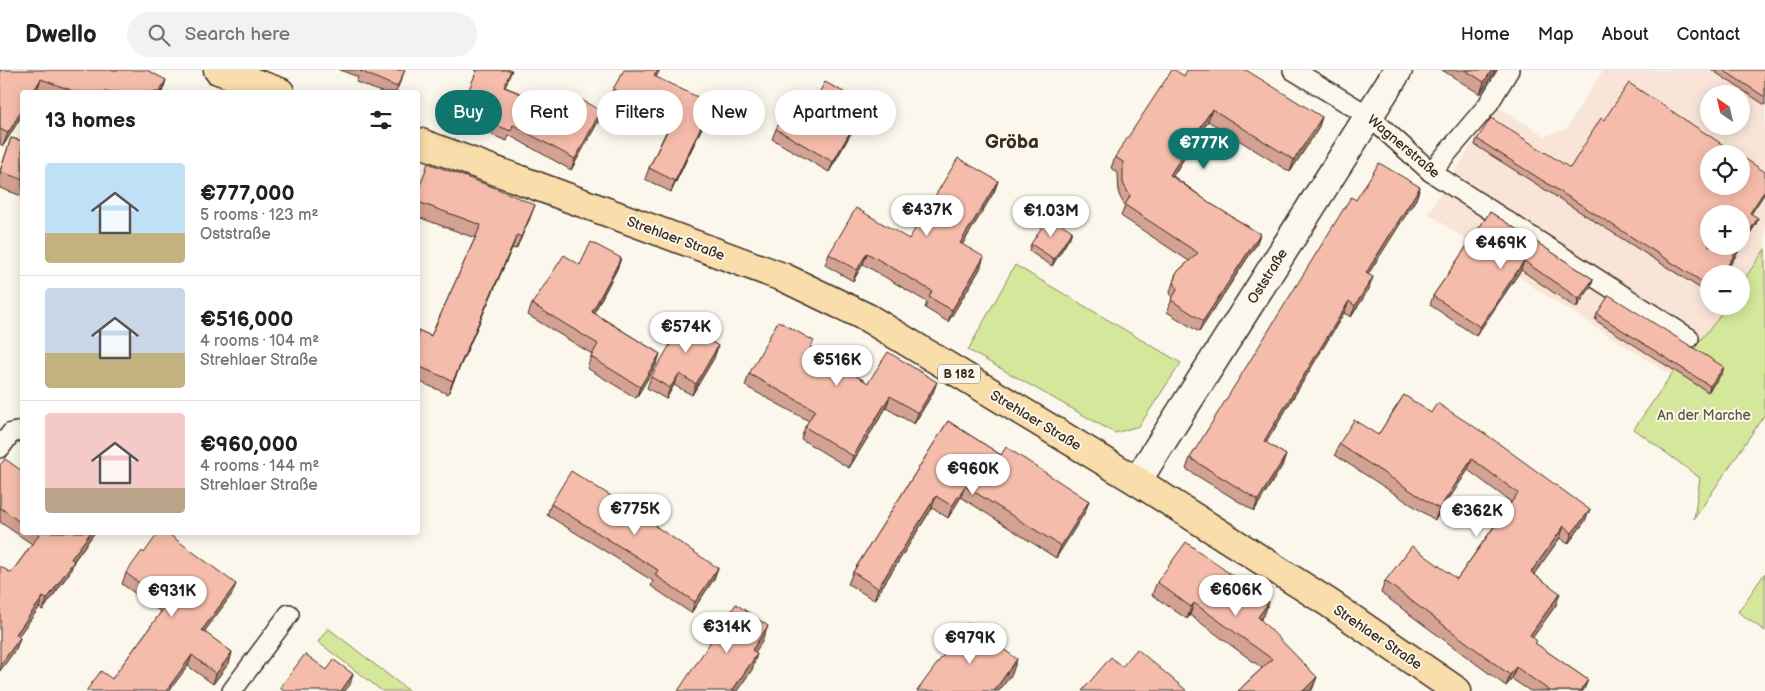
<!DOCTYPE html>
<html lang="en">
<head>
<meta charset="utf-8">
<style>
	:root { --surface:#fff; --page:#f2f2f2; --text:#202124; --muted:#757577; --line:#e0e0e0; --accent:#0f766e }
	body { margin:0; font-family:"Balsamiq Sans",sans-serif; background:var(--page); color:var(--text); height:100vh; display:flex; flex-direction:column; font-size:19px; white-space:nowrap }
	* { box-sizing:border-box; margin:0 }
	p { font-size:16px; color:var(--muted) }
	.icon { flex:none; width:28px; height:28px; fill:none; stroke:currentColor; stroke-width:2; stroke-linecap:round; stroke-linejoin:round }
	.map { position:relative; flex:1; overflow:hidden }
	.drawer { position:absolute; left:20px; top:20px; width:400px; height:445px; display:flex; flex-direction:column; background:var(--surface); border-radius:5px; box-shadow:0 2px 12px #0003 }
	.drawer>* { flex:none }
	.top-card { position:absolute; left:435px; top:20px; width:475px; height:45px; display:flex; gap:10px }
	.needle { width:32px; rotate:326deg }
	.controls { position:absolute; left:1700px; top:15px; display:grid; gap:10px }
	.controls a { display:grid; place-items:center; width:50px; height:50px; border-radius:50%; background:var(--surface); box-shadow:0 2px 12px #0003; font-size:25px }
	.price { position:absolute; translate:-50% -42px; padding:0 11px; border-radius:18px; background:#fff; color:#222; font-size:16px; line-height:32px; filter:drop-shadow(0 1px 2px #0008) }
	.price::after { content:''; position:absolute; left:50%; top:30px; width:15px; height:11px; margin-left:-8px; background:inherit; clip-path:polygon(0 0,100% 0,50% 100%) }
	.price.on { background:var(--accent); color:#fff }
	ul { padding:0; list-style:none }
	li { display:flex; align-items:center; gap:15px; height:125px; padding:0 25px }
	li+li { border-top:1px solid var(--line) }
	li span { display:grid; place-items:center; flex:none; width:140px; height:100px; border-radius:5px; color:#555 }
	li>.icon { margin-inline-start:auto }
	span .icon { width:60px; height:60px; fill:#fffc; stroke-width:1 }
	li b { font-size:21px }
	h2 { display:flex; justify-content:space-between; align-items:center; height:60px; padding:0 25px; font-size:21px }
	.tag { padding:0 18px; border-radius:22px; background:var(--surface); box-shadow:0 2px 12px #0003; font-size:18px; line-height:45px }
	.tag.on { background:var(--accent); color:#fff }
	header { display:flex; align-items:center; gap:30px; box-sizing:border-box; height:70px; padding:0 25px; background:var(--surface); border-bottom:1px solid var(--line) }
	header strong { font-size:24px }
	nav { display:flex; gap:28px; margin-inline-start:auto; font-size:18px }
	.search { width:350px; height:45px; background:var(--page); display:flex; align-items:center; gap:12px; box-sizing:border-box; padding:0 18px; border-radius:28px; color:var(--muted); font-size:19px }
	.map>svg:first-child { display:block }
	.built { fill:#f9e5d8; fill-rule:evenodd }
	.green { fill:#d5e79b; stroke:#88885c }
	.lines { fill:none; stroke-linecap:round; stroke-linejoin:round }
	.lane-casing { stroke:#3b2a1e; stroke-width:22 }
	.street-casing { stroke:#3b2a1e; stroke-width:31 }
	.primary-casing { stroke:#3b2a1e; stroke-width:31 }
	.lane { stroke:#fbf7ec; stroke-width:19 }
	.street { stroke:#fbf7ec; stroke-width:28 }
	.primary { stroke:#f9ddab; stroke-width:28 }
	.wall { fill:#d3a293; stroke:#3b2a1e }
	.shaded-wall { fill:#ac8478; stroke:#3b2a1e }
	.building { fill:#f5bcab; stroke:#3b2a1e }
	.labels { text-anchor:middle; stroke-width:4; stroke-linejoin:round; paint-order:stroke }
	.shield { fill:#fbf7ec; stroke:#75685c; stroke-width:1 }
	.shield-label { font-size:12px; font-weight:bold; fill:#3b2a1e }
	.street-label { font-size:14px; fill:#3b2a1e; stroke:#fbf7ec }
	.park-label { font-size:14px; fill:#62593d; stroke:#fbf7ec }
	.district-label { font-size:19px; font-weight:bold; fill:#3b2a1e; stroke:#fbf7ec }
</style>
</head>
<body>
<header>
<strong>Dwello</strong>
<div class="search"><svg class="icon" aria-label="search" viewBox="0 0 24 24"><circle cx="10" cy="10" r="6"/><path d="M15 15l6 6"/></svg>Search here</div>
<nav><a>Home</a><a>Map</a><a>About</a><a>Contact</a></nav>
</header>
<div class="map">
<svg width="1765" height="621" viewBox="0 0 1765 621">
	<rect width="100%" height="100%" fill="#fbf7ec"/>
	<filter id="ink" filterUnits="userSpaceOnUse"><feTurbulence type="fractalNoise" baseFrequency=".02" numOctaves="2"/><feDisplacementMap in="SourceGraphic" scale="10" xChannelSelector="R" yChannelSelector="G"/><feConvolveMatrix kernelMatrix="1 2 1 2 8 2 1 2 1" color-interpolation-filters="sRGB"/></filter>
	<g filter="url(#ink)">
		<path class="built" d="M1603,0H1765V179L1741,214V204H1709V236H1726L1717,250L1671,305L1539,221L1428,143L1497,36L1545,66L1566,59ZM1709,24H1741V56H1709ZM1709,84H1741V116H1709ZM1709,144H1741V176H1709Z"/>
		<g class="green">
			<path d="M1765,179V344L1694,449L1700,408L1634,359L1671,305L1717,250L1726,236H1741V214Z"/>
			<path d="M1015,195L1181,293L1139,356L1115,363L968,280Z"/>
			<path d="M1765,503V561L1738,542Z"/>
			<path d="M328,558L409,621H382L318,572Z"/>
		</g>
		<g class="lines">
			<g class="lane-casing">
				<g id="lane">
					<path d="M1293,0L1369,46L1431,102L1689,268"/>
					<path d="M1431,102L1487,36L1509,0"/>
					<path d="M0,378L11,363L22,361"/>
					<path d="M232,621L289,544"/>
				</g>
			</g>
			<g class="street-casing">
				<path id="street" d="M1137,411L1398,0"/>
			</g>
			<g class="primary-casing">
				<g id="primary">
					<path d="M218,0L280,22"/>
					<path d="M418,72L785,208L868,248L1137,411L1329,533L1457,621"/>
				</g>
			</g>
			<use href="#lane" class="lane"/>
			<use href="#street" class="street"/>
			<use href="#primary" class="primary"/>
		</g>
		<g class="wall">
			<path d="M0,0L166,10L162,22H22V45L3,76L0,74Z"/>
			<path d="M340,0H405L396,22H381L356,12L358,7Z"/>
			<path d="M474,0H512L505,17L562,40L601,41L598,52L571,100L509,65L507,71L457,51L477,1Z"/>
			<path d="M1442,0H1495L1480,24Z"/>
			<path d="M1712,0H1765V35Z"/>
			<path d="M1184,6L1322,47L1318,59L1290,102L1208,51L1173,106L1213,135L1260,164L1256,175L1199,262L1167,242L1172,229L1170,222L1176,203L1189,191L1121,146L1125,136L1119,125L1118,103L1111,98L1115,87Z"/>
			<path d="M656,7L708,45L671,122L645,109L649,98L666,62L609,31L613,19Z"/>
			<path d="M866,34L862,44L829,102L772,69L776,59L812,36Z"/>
			<path d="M11,68L22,71V126L0,118V101Z"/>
			<path d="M1477,69L1570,98L1751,144L1758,148L1756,154L1728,198L1730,200L1729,204H1709V224L1475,75Z"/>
			<path d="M998,111L994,122L962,175L980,199L948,252L925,238L927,232L863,194L853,211L825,195L829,184L909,169Z"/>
			<path d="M1420,117L1416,129L1368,204L1369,219L1351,247L1344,243L1266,373L1286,385L1282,396L1254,441L1186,399L1190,388L1356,130Z"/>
			<path d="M418,122L530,148L516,179L512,178L448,324L418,311V260L431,266L475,168L418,147Z"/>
			<path d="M1490,142L1593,209L1590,218L1576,238L1521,200L1476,266L1430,235L1433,226Z"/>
			<path d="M1070,167L1052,196L1029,181L1031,174Z"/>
			<path d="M621,188L617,199L594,243L660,284L656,295L636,328L587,298L592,284L528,245L532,234L580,195Z"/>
			<path d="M1597,244L1722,303L1708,322L1595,250Z"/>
			<path d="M704,267L718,276L714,288L692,325L674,315L666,329L647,318L651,307Z"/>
			<path d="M811,278L868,313L933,323L914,354L886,338L849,398L801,369L805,357L809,351L745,316L749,304Z"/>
			<path d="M1404,325L1585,451L1568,474L1560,468L1533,504L1556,535L1532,568L1536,574L1588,610L1583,621H1530L1512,609L1506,616L1381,523L1385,511L1457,509L1511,432L1468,400L1435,450L1335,385L1339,374L1378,365Z"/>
			<path d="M948,351L1001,385L1089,431L1085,442L1056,488L961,427L948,448L932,438L874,530L848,514L853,502Z"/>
			<path d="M0,395L22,401V462H95L74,491L70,502L43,540L39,538L18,566L20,568L16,579L11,503L32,474L0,452Z"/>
			<path d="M551,434L656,456L714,509L691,543L651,516L653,511L547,445Z"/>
			<path d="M144,483L232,524L204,562L232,582L229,593L213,614L188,596L112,609L161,542L122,514L126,503Z"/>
			<path d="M1157,512L1269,532L1264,545L1260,550L1317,607L1312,620L1311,621H1238L1262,598L1190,545L1187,549L1152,525Z"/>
		</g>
		<g class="shaded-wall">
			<path d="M658,0H660L650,18L654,6Z"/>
			<path d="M1492,0H1495L1480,24L1484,12Z"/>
			<path d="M41,9L36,22H33Z"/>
			<path d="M166,10L162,22H159Z"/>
			<path d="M712,34L708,45L671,122L675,111Z"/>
			<path d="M866,34L862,44L829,102L833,92Z"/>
			<path d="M1212,39L1208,51L1166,116L1170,105Z"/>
			<path d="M22,40V45L3,76L8,63Z"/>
			<path d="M601,41L598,52L571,100L575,89Z"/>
			<path d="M1322,47L1318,59L1290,102L1294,90Z"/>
			<path d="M998,111L994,122L956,185L960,173Z"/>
			<path d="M1420,117L1416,129L1362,214L1366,203Z"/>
			<path d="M1765,120V123L1748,149L1750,143Z"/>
			<path d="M535,135L530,148L516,179L521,167Z"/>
			<path d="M1758,148L1756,154L1724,204L1726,198L1740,176H1741V174Z"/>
			<path d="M1072,161L1070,167L1052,196L1054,189Z"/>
			<path d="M1260,164L1256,175L1199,262L1203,251Z"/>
			<path d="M517,165L512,178L448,324L453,311Z"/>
			<path d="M867,183L863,194L853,211L857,200Z"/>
			<path d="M984,187L980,199L948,252L952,240Z"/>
			<path d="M621,188L617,199L588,254L592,242Z"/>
			<path d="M1524,191L1521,200L1476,266L1480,257Z"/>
			<path d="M1373,207L1369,219L1351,247L1355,236Z"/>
			<path d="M1593,209L1590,218L1576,238L1579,229Z"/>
			<path d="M1349,231L1344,243L1260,383L1264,371Z"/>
			<path d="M708,256L704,267L702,266Z"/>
			<path d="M718,276L714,288L692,325L696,314Z"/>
			<path d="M660,284L656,295L636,328L640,317Z"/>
			<path d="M1724,297L1722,303L1708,322L1710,316Z"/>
			<path d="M679,304L674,315L666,329L670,318Z"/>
			<path d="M937,312L933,323L914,354L918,343Z"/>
			<path d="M890,326L886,338L849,398L853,386Z"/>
			<path d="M1286,385L1282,396L1254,441L1258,430Z"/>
			<path d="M1472,389L1468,400L1435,450L1439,439Z"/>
			<path d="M965,416L961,427L948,448L952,436Z"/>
			<path d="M936,426L932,438L874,530L878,518Z"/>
			<path d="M1089,431L1085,442L1056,488L1061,476Z"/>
			<path d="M1590,440L1585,451L1568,474L1572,463Z"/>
			<path d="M1564,456L1560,468L1527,514L1531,502Z"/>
			<path d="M91,462H95L67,500L71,489Z"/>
			<path d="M74,491L70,502L43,540L47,529Z"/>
			<path d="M718,498L714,509L691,543L695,532Z"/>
			<path d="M236,514L232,524L198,570L202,560Z"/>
			<path d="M1560,523L1556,535L1526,577L1530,565Z"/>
			<path d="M43,527L39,538L12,575L16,564Z"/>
			<path d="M1269,532L1264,545L1253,560L1258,547Z"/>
			<path d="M1194,533L1190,545L1187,549L1191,537Z"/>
			<path d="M768,556L762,572L746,596L752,580Z"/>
			<path d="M20,568L16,579L0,601V595Z"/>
			<path d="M232,582L229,593L213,614L216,604Z"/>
			<path d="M757,584L752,600L737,621H732Z"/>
			<path d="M192,585L188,596L169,621H166Z"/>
			<path d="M1017,589L1012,604L999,621H994Z"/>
			<path d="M1516,597L1512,609L1506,616L1510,605Z"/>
			<path d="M353,604L350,615L345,621H341Z"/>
			<path d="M1317,607L1311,621H1303Z"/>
			<path d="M1588,610L1583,621H1580Z"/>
		</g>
		<g class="building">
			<path d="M0,0H147L166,10L159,22H76L41,9L33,22H22V40L8,63L0,59Z"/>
			<path d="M361,0H405L397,17L360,1Z"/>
			<path d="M477,0H511L504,17L562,40L571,24L601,41L575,89L513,55L511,61L460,41Z"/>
			<path d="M624,0H658L654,6L712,34L675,111L649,98L672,51L613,19Z"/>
			<path d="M1172,0H1175L1184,6L1187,0H1246L1322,47L1294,90L1212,39L1170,105L1213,135L1260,164L1203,251L1171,230L1177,220L1174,211L1176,203L1198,183L1125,135L1130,126L1123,113V92L1115,87Z"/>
			<path d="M1465,0H1492L1484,12Z"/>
			<path d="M1723,0H1765V27Z"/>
			<path d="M825,12L866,34L833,92L776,59L794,26L812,36Z"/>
			<path d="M1629,13L1737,84H1709V116H1741V86L1765,102V120L1750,143L1758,148L1741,174V144H1709V176H1740L1726,198L1730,200L1728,204H1709V216L1477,69L1491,48L1570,98L1601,48L1604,50Z"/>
			<path d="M11,68L22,71V109L0,102Z"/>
			<path d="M958,88L998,111L960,173L984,187L952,240L929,227L932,221L867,183L857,200L829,184L856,138L909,169Z"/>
			<path d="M428,93L498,119L535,135L521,167L517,165L453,311L418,296V260L431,266L481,155L418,132V122Z"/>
			<path d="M1379,93L1420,117L1366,203L1373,207L1355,236L1349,231L1264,371L1286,385L1258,430L1190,388L1351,127L1356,130Z"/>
			<path d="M1490,142L1593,209L1579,229L1524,191L1480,257L1433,226Z"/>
			<path d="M1049,146L1072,161L1054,189L1031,174Z"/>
			<path d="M591,172L621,188L592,242L660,284L640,317L591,287L598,274L532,234L564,185L580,195Z"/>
			<path d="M1609,225L1724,297L1710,316L1597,244Z"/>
			<path d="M688,244L708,256L702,266L718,276L696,314L679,304L670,318L651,307Z"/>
			<path d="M778,251L814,271L810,278L868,313L888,282L937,312L918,343L890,326L853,386L805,357L815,340L749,304Z"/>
			<path d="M1404,325L1431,343L1437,333L1487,365L1590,440L1572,463L1564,456L1531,502L1560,523L1530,565L1537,571L1535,573L1588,610L1580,621H1550L1516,597L1510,605L1385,511L1412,476L1457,509L1518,423L1472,389L1439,439L1339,374L1354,350L1378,365Z"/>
			<path d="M948,351L1001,385L1006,377L1089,431L1061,476L965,416L952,436L936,426L878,518L853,502Z"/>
			<path d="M5,389L22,401V454L1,438L0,439V395Z"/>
			<path d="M571,401L656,454L655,456L718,498L695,532L655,505L658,500L551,434Z"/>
			<path d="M35,462H91L71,489L74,491L47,529L43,527L16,564L20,568L0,595V496L11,503L39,465Z"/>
			<path d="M159,462H166L236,514L202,560L232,582L216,604L192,585L166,621H86L101,601L112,609L167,534L126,503L142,481L144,483Z"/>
			<path d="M1186,472L1269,532L1258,547L1317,607L1303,621H1238L1272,589L1194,533L1191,537L1157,512Z"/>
			<path d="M736,534L768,556L752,580L757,584L732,621H678Z"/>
			<path d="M967,553L1017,589L994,621H917Z"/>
			<path d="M1137,579L1187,621H1082L1111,587L1122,597Z"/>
			<path d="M305,584L327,600L334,590L353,604L341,621H284L280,618Z"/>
		</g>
	</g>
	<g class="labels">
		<rect class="shield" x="938" y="294.5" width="42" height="19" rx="4"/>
		<g class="shield-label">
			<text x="959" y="308">B 182</text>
		</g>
		<g class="street-label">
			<text transform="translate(1404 76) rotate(40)" y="5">Wagnerstraße</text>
			<text transform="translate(676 168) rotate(20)" y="5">Strehlaer Straße</text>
			<text transform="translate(1267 206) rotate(-58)" y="5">Oststraße</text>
			<text transform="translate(1036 350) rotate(31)" y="5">Strehlaer Straße</text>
			<text transform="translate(1378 567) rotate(34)" y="5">Strehlaer Straße</text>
		</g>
		<g class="park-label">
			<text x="1704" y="350">An der Marche</text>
		</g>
		<g class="district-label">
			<text x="1012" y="78">Gröba</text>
		</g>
	</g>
</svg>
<div class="controls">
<a><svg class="needle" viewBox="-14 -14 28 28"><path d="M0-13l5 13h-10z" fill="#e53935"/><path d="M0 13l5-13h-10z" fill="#757577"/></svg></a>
<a><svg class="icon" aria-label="locate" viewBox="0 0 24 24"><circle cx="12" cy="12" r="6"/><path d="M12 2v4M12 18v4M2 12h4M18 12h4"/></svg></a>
<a>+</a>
<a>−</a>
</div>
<b class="price on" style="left:1204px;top:100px">€777K</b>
<b class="price" style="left:927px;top:167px">€437K</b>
<b class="price" style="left:1051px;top:168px">€1.03M</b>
<b class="price" style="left:1501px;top:200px">€469K</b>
<b class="price" style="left:686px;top:284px">€574K</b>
<b class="price" style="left:837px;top:317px">€516K</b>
<b class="price" style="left:973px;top:426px">€960K</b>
<b class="price" style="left:635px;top:466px">€775K</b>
<b class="price" style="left:1477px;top:468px">€362K</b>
<b class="price" style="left:1236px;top:547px">€606K</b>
<b class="price" style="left:172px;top:548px">€931K</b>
<b class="price" style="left:727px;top:584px">€314K</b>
<b class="price" style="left:970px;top:595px">€979K</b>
<div class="top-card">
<a class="tag on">Buy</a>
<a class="tag">Rent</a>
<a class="tag">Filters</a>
<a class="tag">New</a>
<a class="tag">Apartment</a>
</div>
<section class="drawer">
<h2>13 homes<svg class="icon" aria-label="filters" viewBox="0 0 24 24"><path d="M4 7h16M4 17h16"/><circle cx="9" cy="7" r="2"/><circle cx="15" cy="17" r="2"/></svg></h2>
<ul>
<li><span style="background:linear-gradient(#bfe0f5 70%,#c2b280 0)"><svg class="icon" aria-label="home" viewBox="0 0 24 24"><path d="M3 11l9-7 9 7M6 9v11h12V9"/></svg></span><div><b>€777,000</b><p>5 rooms · 123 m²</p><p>Oststraße</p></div></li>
<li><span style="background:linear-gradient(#c9d6e8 65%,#c2b280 0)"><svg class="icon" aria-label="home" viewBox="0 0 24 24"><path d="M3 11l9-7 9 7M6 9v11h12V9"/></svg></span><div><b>€516,000</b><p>4 rooms · 104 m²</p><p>Strehlaer Straße</p></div></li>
<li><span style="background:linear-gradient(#f6c9c9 75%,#b9a48a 0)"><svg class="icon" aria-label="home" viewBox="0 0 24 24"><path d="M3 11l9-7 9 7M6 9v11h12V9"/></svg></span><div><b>€960,000</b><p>4 rooms · 144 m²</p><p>Strehlaer Straße</p></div></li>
</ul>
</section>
</div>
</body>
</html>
